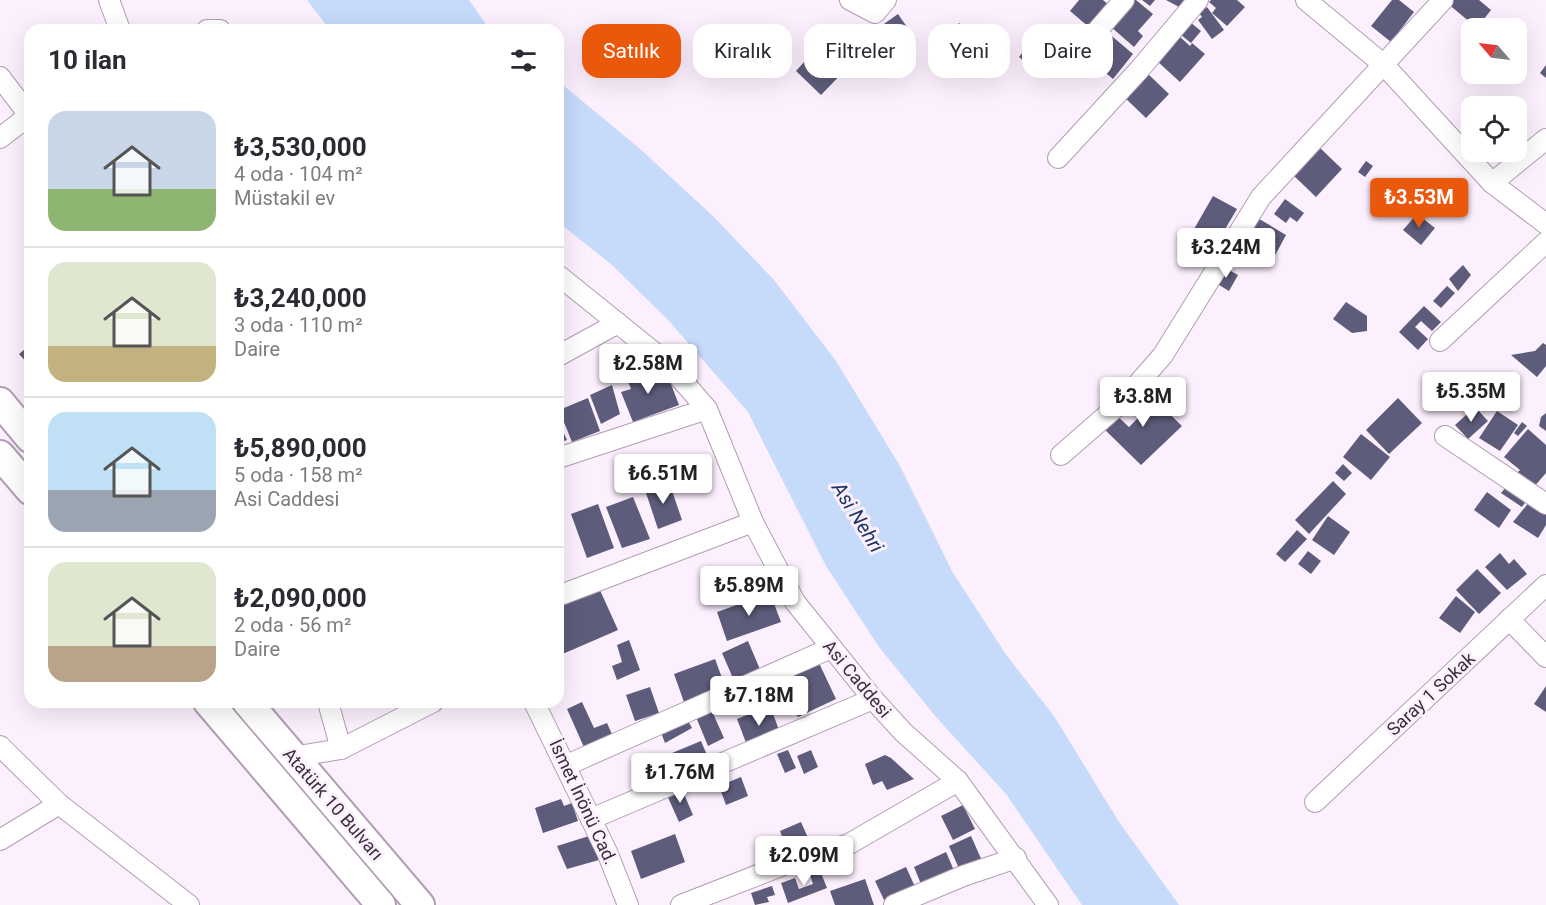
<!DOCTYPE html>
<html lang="tr">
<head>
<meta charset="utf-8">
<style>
	:root { --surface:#fff; --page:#f7f7f7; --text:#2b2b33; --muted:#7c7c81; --line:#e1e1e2; --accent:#ea580c }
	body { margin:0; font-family:Roboto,sans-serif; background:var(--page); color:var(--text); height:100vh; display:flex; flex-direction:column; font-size:22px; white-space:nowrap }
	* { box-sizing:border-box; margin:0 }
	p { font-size:20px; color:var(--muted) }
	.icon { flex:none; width:33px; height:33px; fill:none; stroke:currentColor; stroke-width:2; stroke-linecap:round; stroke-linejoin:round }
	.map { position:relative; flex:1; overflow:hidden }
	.panel { position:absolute; left:24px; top:24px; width:540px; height:684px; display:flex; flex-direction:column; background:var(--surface); border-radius:18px; box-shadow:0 6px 24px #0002 }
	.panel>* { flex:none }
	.top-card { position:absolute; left:582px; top:24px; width:570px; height:54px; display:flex; gap:12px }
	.needle { width:39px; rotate:298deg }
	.fabs { position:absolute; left:1461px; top:18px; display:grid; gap:12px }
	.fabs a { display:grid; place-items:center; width:66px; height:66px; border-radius:12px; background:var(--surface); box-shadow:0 6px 24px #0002; font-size:30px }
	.price { position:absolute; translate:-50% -51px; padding:0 14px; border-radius:6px; background:#fff; color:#222; font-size:20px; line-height:39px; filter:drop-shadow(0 2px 3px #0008) }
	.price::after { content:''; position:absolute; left:50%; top:36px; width:18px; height:14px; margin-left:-9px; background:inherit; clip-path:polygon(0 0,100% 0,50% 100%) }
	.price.active { background:var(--accent); color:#fff }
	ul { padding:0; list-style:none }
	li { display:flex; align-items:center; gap:18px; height:150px; padding:0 24px }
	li+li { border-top:2px solid var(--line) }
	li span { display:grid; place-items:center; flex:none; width:168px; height:120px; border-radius:18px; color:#555 }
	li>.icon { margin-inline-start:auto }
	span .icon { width:72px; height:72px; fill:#fffc; stroke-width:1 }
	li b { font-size:26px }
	h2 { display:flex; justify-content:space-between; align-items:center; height:72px; padding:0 24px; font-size:26px }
	.tag { padding:0 21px; border-radius:18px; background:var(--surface); box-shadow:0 6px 24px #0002; font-size:21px; line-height:54px }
	.tag.active { background:var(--accent); color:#fff }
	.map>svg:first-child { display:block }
	.water { fill:#c6dafa }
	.building { fill:#5d5c7b }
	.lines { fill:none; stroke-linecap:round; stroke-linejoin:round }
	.minor-casing { stroke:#b29db4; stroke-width:22 }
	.highway-casing { stroke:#b29db4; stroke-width:32 }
	.minor { stroke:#fff; stroke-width:20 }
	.highway { stroke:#fff; stroke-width:28 }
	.labels { text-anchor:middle; stroke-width:6; stroke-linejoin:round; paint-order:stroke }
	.street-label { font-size:18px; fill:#382f39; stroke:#fdf0fe }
	.water-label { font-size:20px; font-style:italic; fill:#1c345e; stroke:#fdf0fe }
</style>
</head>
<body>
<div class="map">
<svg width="1546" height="905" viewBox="0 0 1546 905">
	<rect width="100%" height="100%" fill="#fdf0fe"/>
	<g class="water">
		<path d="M307,0H469L490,30H330Z"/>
		<path d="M558,81L639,148L713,216L774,280L836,361L900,466L953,573L1007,656L1054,716L1119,822L1179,905H1082L1006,794L936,717L879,647L826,566L748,412L669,321L612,265L558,222Z"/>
	</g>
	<g class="building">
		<path d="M1079,0H1103L1109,5L1090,28L1070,11Z"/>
		<path d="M1132,0H1136L1153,14L1138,31L1143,36L1134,47L1110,26Z"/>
		<path d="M1142,0H1155L1150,6Z"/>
		<path d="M1166,0H1185L1181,8Z"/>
		<path d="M1211,0H1237L1245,7L1227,26L1212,13L1216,8L1209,2Z"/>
		<path d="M1392,0H1399L1414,12L1391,42L1371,26Z"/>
		<path d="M1450,0H1479L1491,10L1477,28L1447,3Z"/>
		<path d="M1207,7L1224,30L1212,39L1198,20L1202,17L1199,13Z"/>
		<path d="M898,14L916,40L892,56L874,31Z"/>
		<path d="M1190,22L1201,31L1191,43L1180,34Z"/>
		<path d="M959,23L965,29L956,38L950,33Z"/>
		<path d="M1040,31L1058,47L1047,59L1051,63L1040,75L1019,57Z"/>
		<path d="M1107,32L1133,54L1113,79L1087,57Z"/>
		<path d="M864,36L878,53L861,67L846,51Z"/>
		<path d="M1179,36L1190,46L1192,43L1205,54L1180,82L1157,61Z"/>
		<path d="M834,50L850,65L821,95L796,71L813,52L823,61Z"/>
		<path d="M1546,65V78L1540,73Z"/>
		<path d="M1146,72L1169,94L1146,118L1123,96Z"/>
		<path d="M1318,146L1342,169L1316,197L1292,174Z"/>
		<path d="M1366,161L1373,166L1365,177L1358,172Z"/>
		<path d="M1213,196L1237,209L1205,263L1182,250Z"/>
		<path d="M1285,199L1304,213L1297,222L1290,217L1286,223L1274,214Z"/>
		<path d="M1417,214L1435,228L1421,245L1403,230Z"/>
		<path d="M1256,217L1286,235L1272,261L1241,243Z"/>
		<path d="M1463,265L1471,275L1458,291L1449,279Z"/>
		<path d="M1223,267L1238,275L1229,291L1214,282Z"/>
		<path d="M1447,286L1455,293L1441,308L1433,301Z"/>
		<path d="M1346,302L1367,316V331L1352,333L1333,319Z"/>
		<path d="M1424,306L1441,322L1432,331L1421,321L1415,327L1428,339L1418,350L1399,332Z"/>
		<path d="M1543,343L1546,345V366L1537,377L1511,355L1535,351Z"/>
		<path d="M30,345V366L19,354Z"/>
		<path d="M652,367L658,383L669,379L679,405L633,422L621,392L631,389L626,376Z"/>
		<path d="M612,385L620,414L601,424L590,395Z"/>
		<path d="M1144,389L1182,426L1141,465L1100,425L1113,412L1129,427L1142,414L1130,402Z"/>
		<path d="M588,398L600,431L572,442L559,410Z"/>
		<path d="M1398,398L1422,423L1389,454L1366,430Z"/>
		<path d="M1475,407L1488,421L1468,439L1455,425Z"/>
		<path d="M1497,411L1518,425L1500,451L1479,438Z"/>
		<path d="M1546,413V431L1539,426L1541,417Z"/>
		<path d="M558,421L567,440L558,443Z"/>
		<path d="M1522,422L1527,426L1518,436L1514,433Z"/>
		<path d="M1528,429L1546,445V473L1533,488L1516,474L1520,470L1504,457Z"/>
		<path d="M1361,434L1390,457L1371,480L1343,457Z"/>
		<path d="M1343,464L1352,473L1344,481L1335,473Z"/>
		<path d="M1333,481L1346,494L1309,534L1295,520Z"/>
		<path d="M669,482L682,520L658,529L645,490Z"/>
		<path d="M1506,487L1528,498L1522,507L1501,493Z"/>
		<path d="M1487,492L1511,510L1499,528L1474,510Z"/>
		<path d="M633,497L650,539L622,548L606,507Z"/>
		<path d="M1530,501L1546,511V525L1538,538L1513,522Z"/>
		<path d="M598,504L614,548L587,558L571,514Z"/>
		<path d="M1328,516L1350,532L1334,555L1312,540Z"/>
		<path d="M1297,530L1307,539L1285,562L1276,554Z"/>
		<path d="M1308,551L1321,561L1311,574L1298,564Z"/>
		<path d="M1500,553L1509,564L1514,559L1527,574L1507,590L1485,567Z"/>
		<path d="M1477,569L1501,593L1479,614L1456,590Z"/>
		<path d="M599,588L618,630L558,656V606Z"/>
		<path d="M770,593L781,622L727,641L717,612Z"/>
		<path d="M1456,596L1475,612L1460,633L1439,618Z"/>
		<path d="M629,640L640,670L617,680L612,666L622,662L617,645Z"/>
		<path d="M748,641L762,674L736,685L722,653Z"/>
		<path d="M715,659L725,686L684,702L674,674Z"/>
		<path d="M819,663L836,699L798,717L781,681Z"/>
		<path d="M1546,686V712L1534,704Z"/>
		<path d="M650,687L659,713L635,721L626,695Z"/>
		<path d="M582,702L594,728L607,723L615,741L587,754L567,709Z"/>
		<path d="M770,706L781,735L748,748L737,719Z"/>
		<path d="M711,709L724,738L708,746L696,717Z"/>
		<path d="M686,717L692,728L665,743L660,730Z"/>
		<path d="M701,741L707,755L677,767L672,753Z"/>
		<path d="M788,750L796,768L785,773L777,754Z"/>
		<path d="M811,750L818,767L804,774L797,756Z"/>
		<path d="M885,755L891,758L914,779L887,790L882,781L873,785L865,764Z"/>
		<path d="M741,777L748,796L726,805L719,786Z"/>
		<path d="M681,787L693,815L679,822L666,793Z"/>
		<path d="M561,799L564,806L572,803L578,821L543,833L535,808Z"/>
		<path d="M963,805L975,829L953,840L941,816Z"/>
		<path d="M801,822L813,849L790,859L780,831Z"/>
		<path d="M675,834L685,862L641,879L631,851Z"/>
		<path d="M589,836L599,860L567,869L557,846Z"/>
		<path d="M971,836L983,863L961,873L949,846Z"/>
		<path d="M946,852L956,875L923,889L914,867Z"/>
		<path d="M906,867L916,889L885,902L875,881Z"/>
		<path d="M819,868L827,888L788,903L781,883L795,878L799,889L813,884L809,872Z"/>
		<path d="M865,879L874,905H835L830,891Z"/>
		<path d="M772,886L775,895L767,897L769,902L755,905L751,893Z"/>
	</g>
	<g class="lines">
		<g class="minor-casing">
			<g id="minor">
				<path d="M109,0L120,30"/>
				<path d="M850,0L875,13L886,0"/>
				<path d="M1306,0L1384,65L1492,183L1546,224"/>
				<path d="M207,30H220"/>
				<path d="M1069,63L1124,0"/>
				<path d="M0,77L29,115"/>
				<path d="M0,138L30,115"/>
				<path d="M1058,158L1139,70L1198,0"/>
				<path d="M1492,183L1546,139"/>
				<path d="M558,275L666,362L707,409L753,522L795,602L873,699L903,732L958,781L1048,905"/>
				<path d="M1440,341L1546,242"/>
				<path d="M558,356L618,323"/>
				<path d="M1445,436L1546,504"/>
				<path d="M1061,455L1123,401L1163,355L1261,197L1443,0"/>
				<path d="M558,458L707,409"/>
				<path d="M558,596L753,522"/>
				<path d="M1509,619L1546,657"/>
				<path d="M328,702L341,749"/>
				<path d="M534,702L607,852L628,905"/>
				<path d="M0,746L59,804L189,905"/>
				<path d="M292,757L341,749L433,702"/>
				<path d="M567,765L831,648"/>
				<path d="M1315,802L1546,585"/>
				<path d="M591,819L873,699"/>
				<path d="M0,840L59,804"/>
				<path d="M681,905L799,859L849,844L958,781"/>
				<path d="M894,905L963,876L1016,858"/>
			</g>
		</g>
		<g class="highway-casing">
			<g id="highway">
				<path d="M0,402L30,438"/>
				<path d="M0,455L30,490"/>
				<path d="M208,702L381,905"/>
				<path d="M247,702L420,905"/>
			</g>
		</g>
		<use href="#minor" class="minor"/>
		<use href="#highway" class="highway"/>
	</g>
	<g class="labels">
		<g class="street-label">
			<text transform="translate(857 679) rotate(50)" y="6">Asi Caddesi</text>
			<text transform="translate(1431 694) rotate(-43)" y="6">Saray 1 Sokak</text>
			<text transform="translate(583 802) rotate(65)" y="6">İsmet İnönü Cad.</text>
			<text transform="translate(333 804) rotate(49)" y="6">Atatürk 10 Bulvarı</text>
		</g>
		<g class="water-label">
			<text transform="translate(858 517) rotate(58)" y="7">Asi Nehri</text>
		</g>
	</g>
</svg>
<div class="fabs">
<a><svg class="needle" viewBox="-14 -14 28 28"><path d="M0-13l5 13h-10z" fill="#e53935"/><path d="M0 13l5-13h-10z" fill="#7c7c81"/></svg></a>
<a><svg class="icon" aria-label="locate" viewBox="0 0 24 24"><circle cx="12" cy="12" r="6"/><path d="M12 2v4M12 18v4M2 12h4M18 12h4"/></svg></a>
</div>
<b class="price active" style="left:1419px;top:229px">₺3.53M</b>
<b class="price" style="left:1226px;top:279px">₺3.24M</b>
<b class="price" style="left:648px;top:395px">₺2.58M</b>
<b class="price" style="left:1471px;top:423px">₺5.35M</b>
<b class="price" style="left:1143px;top:428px">₺3.8M</b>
<b class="price" style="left:663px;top:505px">₺6.51M</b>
<b class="price" style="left:749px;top:617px">₺5.89M</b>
<b class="price" style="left:759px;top:727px">₺7.18M</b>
<b class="price" style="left:680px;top:804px">₺1.76M</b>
<b class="price" style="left:804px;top:887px">₺2.09M</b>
<div class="top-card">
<a class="tag active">Satılık</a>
<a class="tag">Kiralık</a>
<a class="tag">Filtreler</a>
<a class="tag">Yeni</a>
<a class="tag">Daire</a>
</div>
<section class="panel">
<h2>10 ilan<svg class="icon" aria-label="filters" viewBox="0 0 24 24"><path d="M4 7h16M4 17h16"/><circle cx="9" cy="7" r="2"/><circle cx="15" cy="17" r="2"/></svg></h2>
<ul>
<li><span style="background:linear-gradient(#c9d6e8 65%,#8fb573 0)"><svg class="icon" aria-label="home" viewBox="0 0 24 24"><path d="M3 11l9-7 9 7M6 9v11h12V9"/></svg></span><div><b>₺3,530,000</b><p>4 oda · 104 m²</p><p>Müstakil ev</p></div></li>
<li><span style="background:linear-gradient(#dfe7d0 70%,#c2b280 0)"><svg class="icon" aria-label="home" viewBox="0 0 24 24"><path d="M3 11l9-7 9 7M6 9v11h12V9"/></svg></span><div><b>₺3,240,000</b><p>3 oda · 110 m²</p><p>Daire</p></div></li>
<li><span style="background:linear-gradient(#bfe0f5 65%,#9aa5b1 0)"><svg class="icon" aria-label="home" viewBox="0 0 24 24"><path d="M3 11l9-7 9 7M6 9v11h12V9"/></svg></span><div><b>₺5,890,000</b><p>5 oda · 158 m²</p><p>Asi Caddesi</p></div></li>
<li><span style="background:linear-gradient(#dfe7d0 70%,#b9a48a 0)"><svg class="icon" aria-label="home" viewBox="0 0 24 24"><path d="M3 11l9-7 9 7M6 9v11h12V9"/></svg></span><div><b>₺2,090,000</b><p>2 oda · 56 m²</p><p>Daire</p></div></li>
</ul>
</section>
</div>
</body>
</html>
